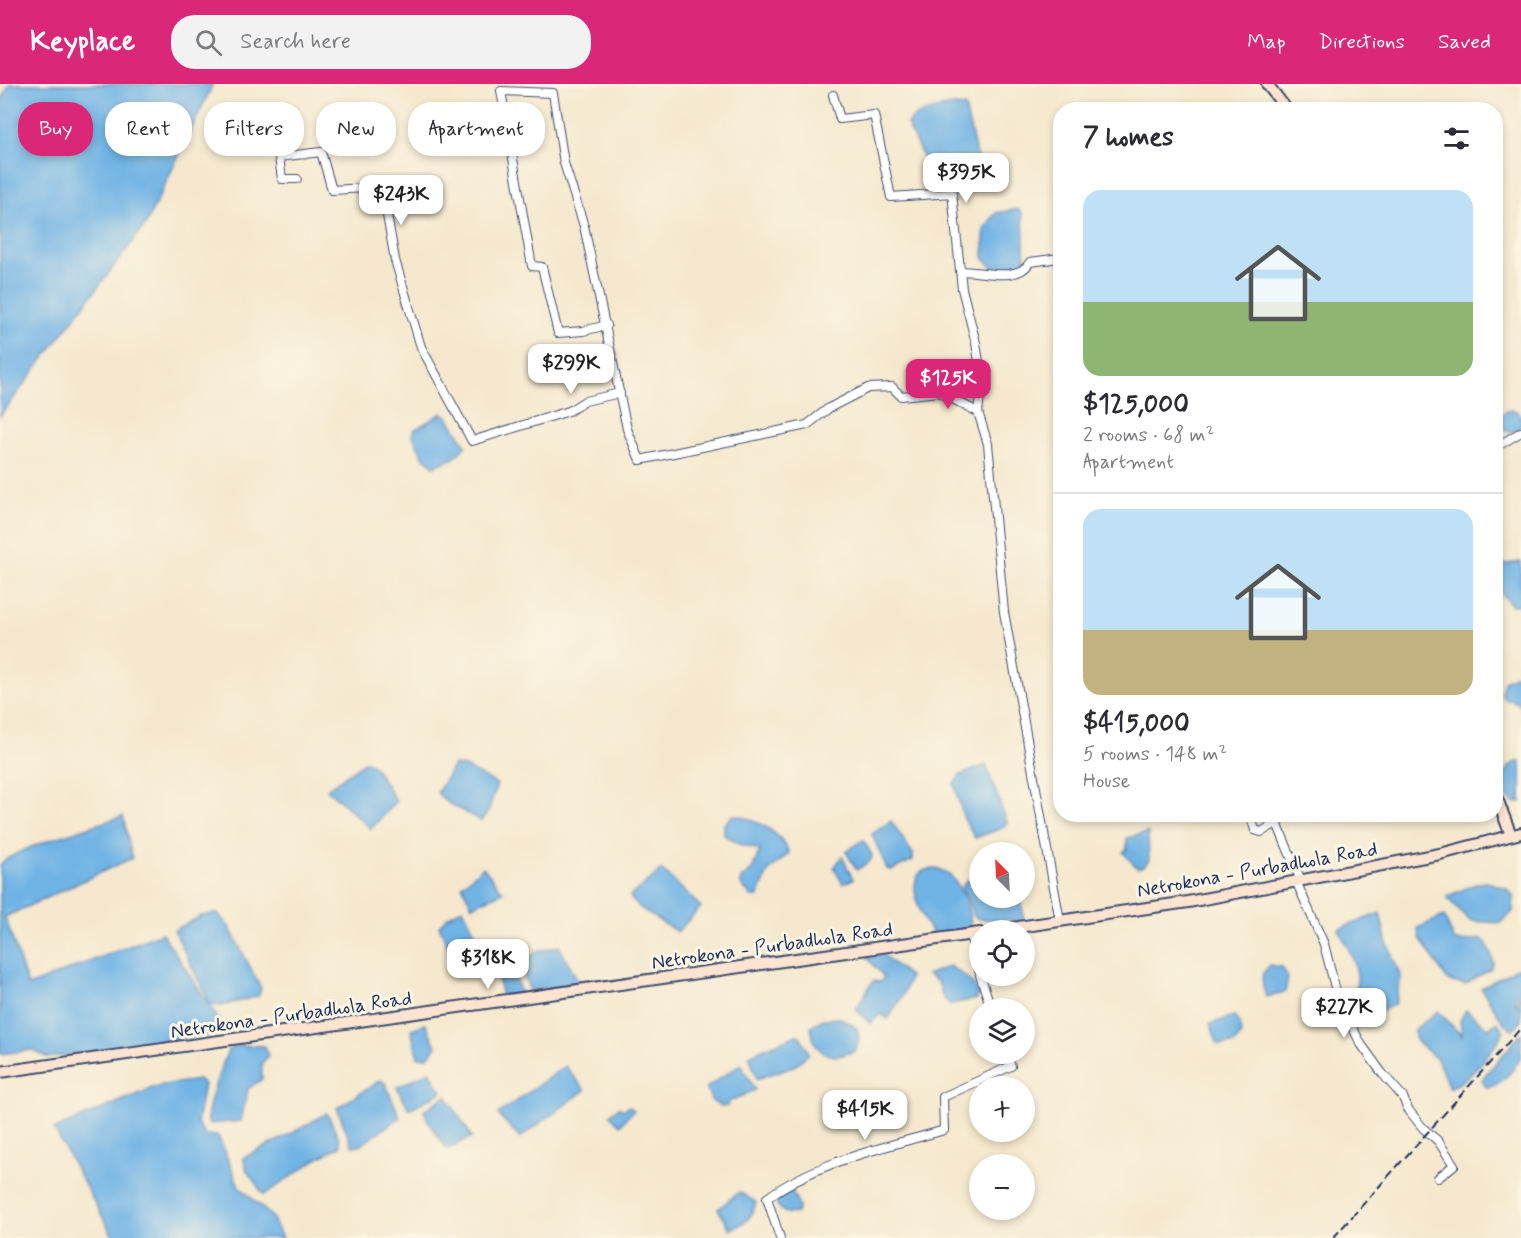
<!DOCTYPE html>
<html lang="en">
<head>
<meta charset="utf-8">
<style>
	:root { --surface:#fff; --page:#f2f2f3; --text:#2b2b33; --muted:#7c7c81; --line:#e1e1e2; --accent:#db2777 }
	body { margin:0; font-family:Mynerve,sans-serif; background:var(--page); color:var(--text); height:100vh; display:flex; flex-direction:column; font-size:22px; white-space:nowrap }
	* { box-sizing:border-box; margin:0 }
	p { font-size:20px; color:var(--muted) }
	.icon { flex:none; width:33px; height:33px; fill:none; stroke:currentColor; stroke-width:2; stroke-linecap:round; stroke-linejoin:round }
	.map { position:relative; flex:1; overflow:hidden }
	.drawer { position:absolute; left:1053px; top:18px; width:450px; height:720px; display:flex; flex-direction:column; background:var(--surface); border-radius:24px; box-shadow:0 3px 9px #0003 }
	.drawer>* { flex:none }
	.top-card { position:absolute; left:18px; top:18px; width:570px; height:54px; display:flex; gap:12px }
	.needle { width:39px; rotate:336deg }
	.tools { position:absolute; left:969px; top:758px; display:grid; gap:12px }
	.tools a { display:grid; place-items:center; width:66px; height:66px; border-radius:50%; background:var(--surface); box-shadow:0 3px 9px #0003; font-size:30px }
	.price { position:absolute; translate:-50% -51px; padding:0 14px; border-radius:12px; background:#fff; color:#222; font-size:20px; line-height:39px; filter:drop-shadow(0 2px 3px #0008) }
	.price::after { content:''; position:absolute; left:50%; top:36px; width:18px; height:14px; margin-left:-9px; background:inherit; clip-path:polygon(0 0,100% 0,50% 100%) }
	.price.active { background:var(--accent); color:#fff }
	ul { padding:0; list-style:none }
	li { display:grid; align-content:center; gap:12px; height:318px; padding:0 30px }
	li+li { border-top:2px solid var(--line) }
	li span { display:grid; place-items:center; height:186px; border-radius:18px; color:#555 }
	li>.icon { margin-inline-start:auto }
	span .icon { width:108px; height:108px; fill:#fffc; stroke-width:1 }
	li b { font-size:26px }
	h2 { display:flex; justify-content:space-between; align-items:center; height:72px; padding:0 30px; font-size:26px }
	.chip { padding:0 21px; border-radius:24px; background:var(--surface); box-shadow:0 3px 9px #0003; font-size:21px; line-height:54px }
	.chip.active { background:var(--accent); color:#fff }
	header { display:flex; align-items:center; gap:36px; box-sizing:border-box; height:84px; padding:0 30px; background:var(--accent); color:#fff }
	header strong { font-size:28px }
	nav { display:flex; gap:33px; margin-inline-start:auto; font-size:21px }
	.search { width:420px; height:54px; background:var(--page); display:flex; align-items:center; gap:15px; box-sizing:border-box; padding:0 21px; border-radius:24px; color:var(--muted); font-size:22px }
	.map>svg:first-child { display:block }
	.water { fill:#6fb3e5; stroke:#4571a2; stroke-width:1.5 }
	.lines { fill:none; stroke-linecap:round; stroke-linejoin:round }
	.street-casing { stroke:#3c4b6f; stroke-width:10 }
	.secondary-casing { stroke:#3c4b6f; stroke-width:14 }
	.street { stroke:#fff; stroke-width:8 }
	.secondary { stroke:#fde4d1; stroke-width:10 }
	.rail { stroke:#1b2f5e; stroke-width:2; stroke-dasharray:9 4.5; stroke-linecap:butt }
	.labels { text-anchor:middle; stroke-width:6; stroke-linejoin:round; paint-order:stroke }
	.street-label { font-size:20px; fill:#1b2f5e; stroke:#fcf5e5 }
</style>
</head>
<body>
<header>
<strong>Keyplace</strong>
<div class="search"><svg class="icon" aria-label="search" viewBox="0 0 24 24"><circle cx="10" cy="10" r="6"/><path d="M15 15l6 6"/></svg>Search here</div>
<nav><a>Map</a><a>Directions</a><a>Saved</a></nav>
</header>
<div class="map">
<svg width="1521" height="1154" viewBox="0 0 1521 1154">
	<rect width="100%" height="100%" fill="#fcf5e5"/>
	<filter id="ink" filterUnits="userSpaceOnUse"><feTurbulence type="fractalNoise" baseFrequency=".0167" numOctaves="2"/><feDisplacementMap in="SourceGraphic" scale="12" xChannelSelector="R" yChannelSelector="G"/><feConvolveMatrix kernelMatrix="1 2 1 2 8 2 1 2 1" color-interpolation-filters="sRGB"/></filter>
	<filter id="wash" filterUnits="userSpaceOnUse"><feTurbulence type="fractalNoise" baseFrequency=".008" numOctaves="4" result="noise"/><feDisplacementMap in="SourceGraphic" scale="24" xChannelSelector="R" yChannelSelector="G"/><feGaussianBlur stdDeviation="1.35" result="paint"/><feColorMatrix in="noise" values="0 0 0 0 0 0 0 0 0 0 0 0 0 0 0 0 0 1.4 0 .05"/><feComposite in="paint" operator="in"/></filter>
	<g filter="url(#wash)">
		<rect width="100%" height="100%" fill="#f5e8ce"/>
		<g class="water">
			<path d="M9,0H213L146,140L0,332V20Z"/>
			<path d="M955,22L965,23L980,87V99L932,104L925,78L907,40C920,25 937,25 955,22Z"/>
			<path d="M1018,125L1023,130L1025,183L999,189L984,175V145L996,129Z"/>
			<circle cx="1511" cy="337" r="11"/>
			<path d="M442,329L448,333L466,362L454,374L434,382L424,374L412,350L414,346Z"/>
			<path d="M1521,478V521H1512L1496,504L1498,481Z"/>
			<path d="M1515,591L1521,594V623L1519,619L1505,615L1501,609L1504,597Z"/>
			<path d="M366,677L374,682L396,717L371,745L327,705Z"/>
			<path d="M1515,678H1521V718L1515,719L1507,713L1505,690L1509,683Z"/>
			<path d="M454,681L465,683L497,700L488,728L481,737L445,717L437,709Z"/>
			<path d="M986,681L1007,738L1002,744L975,754L964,735L954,700L960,691Z"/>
			<path d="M733,731C754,734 782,748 789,769L768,788L758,813H752L741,801V795L752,786L760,766L739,760L724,751V740Z"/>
			<path d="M123,732L132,774L5,833L28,902L162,849L219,936L221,949L48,974L33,966L0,970V781C11,765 100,740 123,732Z"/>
			<path d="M891,737L913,770V776L892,786L887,785L872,750Z"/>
			<path d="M1148,748L1149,776L1144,782L1137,784L1123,768L1127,765V754Z"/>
			<path d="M863,756L872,771L871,776L857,786L846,768Z"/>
			<path d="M842,772L853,795L843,800L834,784Z"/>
			<path d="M483,783L503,808L472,822L462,801Z"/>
			<path d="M939,785C960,793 967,819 971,838L967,846L935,851C923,841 907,802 920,789C925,784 933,786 939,785Z"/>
			<path d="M662,786L701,823L677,848C665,839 634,824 630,812Z"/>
			<path d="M979,793L980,813H1021L1024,837L978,835L973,831L962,803L967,797Z"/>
			<path d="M1487,798L1506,804L1514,813L1513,828L1500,839L1470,837L1448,815V812L1478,799Z"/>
			<path d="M463,824L478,855L450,868L439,842L447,833Z"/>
			<path d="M217,829L229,843L261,904L259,912L221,922L210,920L174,846L201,832Z"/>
			<path d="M1380,829L1386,856L1401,893L1395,920L1362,938L1357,936C1348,915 1359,909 1357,890C1355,874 1345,860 1339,845Z"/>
			<path d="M1444,832L1455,857C1483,861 1482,841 1494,879L1491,885L1465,901L1448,897L1419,853L1418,844Z"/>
			<path d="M559,862L580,900L529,906L521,880L536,868Z"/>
			<path d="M883,871L910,893L903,911L888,935L880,930L870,940L856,925L871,900L874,897L880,898L884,893L866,872Z"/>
			<path d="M1270,881L1282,883L1288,894L1285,908L1266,913C1262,900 1259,891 1270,881Z"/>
			<path d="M949,882C961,889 979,899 977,915L950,920L943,914L938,898L927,891Z"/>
			<path d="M1521,882V907L1513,916L1520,924L1515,918L1521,911V937L1513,945L1505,941L1481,904Z"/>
			<path d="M508,885L514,891L521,909L502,913L497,890Z"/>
			<path d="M1466,926L1488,944L1497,938L1504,947C1495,964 1467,999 1449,1004L1437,975L1416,957L1414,946L1438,927L1462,952L1460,937Z"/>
			<path d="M1234,932L1239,938L1241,951L1234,960L1218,961L1210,940Z"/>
			<path d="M840,934L857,944L859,955L856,966C832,978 813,971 811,942L823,935Z"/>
			<path d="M426,940L436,962L428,973H418L411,945Z"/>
			<path d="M1521,950C1521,957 1521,969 1520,975C1514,986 1499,1004 1486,1003L1482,996L1486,990Z"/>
			<path d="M796,951L800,952L809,969L796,981L757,995L749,971Z"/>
			<path d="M238,961L265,962L268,972L262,979V995L248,1005L241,1037L209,1040C202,1031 223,979 228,966Z"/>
			<path d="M741,980L755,1006L730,1017L727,1022L721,1023L712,1017L706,1004Z"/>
			<path d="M565,982L585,1006L520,1054L498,1030Z"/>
			<path d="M430,987L442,1008L409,1025L397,1003Z"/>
			<path d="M198,996L204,1000L197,1039L205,1051L218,1052L239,1102L272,1133L282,1154H114L54,1045L157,1002Z"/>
			<path d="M381,996L385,999L400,1033L361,1061L352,1062L337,1024Z"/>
			<path d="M446,1012L472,1053L447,1065L430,1041L424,1026Z"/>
			<path d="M629,1022L634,1026L620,1041L610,1031L619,1023L623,1026Z"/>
			<path d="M327,1029L339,1054L340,1062L317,1075L264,1111L247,1087L243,1074L289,1051Z"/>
			<path d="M792,1106L799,1123L797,1129C786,1131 780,1128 775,1116L777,1112Z"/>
			<path d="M739,1108L756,1118C752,1134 745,1140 730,1145L718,1125Z"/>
		</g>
	</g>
	<g filter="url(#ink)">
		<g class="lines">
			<g class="street-casing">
				<g id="street">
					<path d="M833,11L840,35L874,31L891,113L952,109L962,205L976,259L982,297L978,328L988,360L1004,528L1060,837"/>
					<path d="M297,95H282L279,73L321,68L332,106L382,103L395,176L421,263L472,357L569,327L585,317L620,309"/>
					<path d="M961,187C982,187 1018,199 1030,178L1060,174"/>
					<path d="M607,241L583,247L558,249L542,183L532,182L501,7L553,9L564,79L584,142L627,345L640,376L807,341L829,324L868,304L892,303L901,312L939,308L978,328"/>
					<path d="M1496,363L1521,348"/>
					<path d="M1250,730L1255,746L1261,748L1277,739L1301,797"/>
					<path d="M1296,797L1324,860L1338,915L1361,960L1382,989L1403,1013L1407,1024L1423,1044L1438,1057L1454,1081L1438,1094"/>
					<path d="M970,850L980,890"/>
					<path d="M980,891L991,924"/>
					<path d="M780,1154L767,1114C817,1077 884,1064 944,1046L943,1013L1011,982L1006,969"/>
				</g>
			</g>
			<g class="secondary-casing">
				<g id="secondary">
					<path d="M1267,0L1287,26"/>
					<path d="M1496,712L1511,751"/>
					<path d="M998,846L1188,818L1440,770L1521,749"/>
					<path d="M0,988L980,849"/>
				</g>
			</g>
			<use href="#street" class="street"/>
			<use href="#secondary" class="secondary"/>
			<path class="rail" d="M1333,1154L1521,944"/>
		</g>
	</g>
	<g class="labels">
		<g class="street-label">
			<text transform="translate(1257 785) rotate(-10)" y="7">Netrokona - Purbadhola Road</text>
			<text transform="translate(772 861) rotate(-8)" y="7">Netrokona - Purbadhola Road</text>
			<text transform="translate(291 930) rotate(-8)" y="7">Netrokona - Purbadhola Road</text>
		</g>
	</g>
</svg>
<div class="tools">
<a><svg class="needle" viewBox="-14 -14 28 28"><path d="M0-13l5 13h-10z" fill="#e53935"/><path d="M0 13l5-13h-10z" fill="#7c7c81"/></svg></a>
<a><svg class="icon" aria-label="locate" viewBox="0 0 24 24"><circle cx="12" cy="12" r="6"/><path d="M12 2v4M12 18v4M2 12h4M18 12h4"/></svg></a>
<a><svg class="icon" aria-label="layers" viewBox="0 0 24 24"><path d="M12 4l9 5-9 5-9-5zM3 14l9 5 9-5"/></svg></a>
<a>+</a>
<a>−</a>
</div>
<b class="price" style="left:966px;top:120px">$395K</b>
<b class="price" style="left:401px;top:142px">$243K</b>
<b class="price" style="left:571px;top:311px">$299K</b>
<b class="price active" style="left:948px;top:326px">$125K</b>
<b class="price" style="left:488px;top:906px">$318K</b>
<b class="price" style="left:1344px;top:955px">$227K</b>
<b class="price" style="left:865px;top:1057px">$415K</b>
<div class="top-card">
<a class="chip active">Buy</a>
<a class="chip">Rent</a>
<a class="chip">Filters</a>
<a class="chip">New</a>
<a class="chip">Apartment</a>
</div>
<section class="drawer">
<h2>7 homes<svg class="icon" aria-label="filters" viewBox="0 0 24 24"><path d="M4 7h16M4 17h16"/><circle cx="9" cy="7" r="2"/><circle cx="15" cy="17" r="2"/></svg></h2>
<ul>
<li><span style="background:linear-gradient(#bfe0f5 60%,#8fb573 0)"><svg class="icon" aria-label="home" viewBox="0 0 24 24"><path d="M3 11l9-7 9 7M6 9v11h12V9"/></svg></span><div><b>$125,000</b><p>2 rooms · 68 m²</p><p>Apartment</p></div></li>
<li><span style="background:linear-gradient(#bfe0f5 65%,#c2b280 0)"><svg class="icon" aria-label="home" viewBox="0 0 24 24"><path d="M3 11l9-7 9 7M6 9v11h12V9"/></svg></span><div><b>$415,000</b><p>5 rooms · 148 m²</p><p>House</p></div></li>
</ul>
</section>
</div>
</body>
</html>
